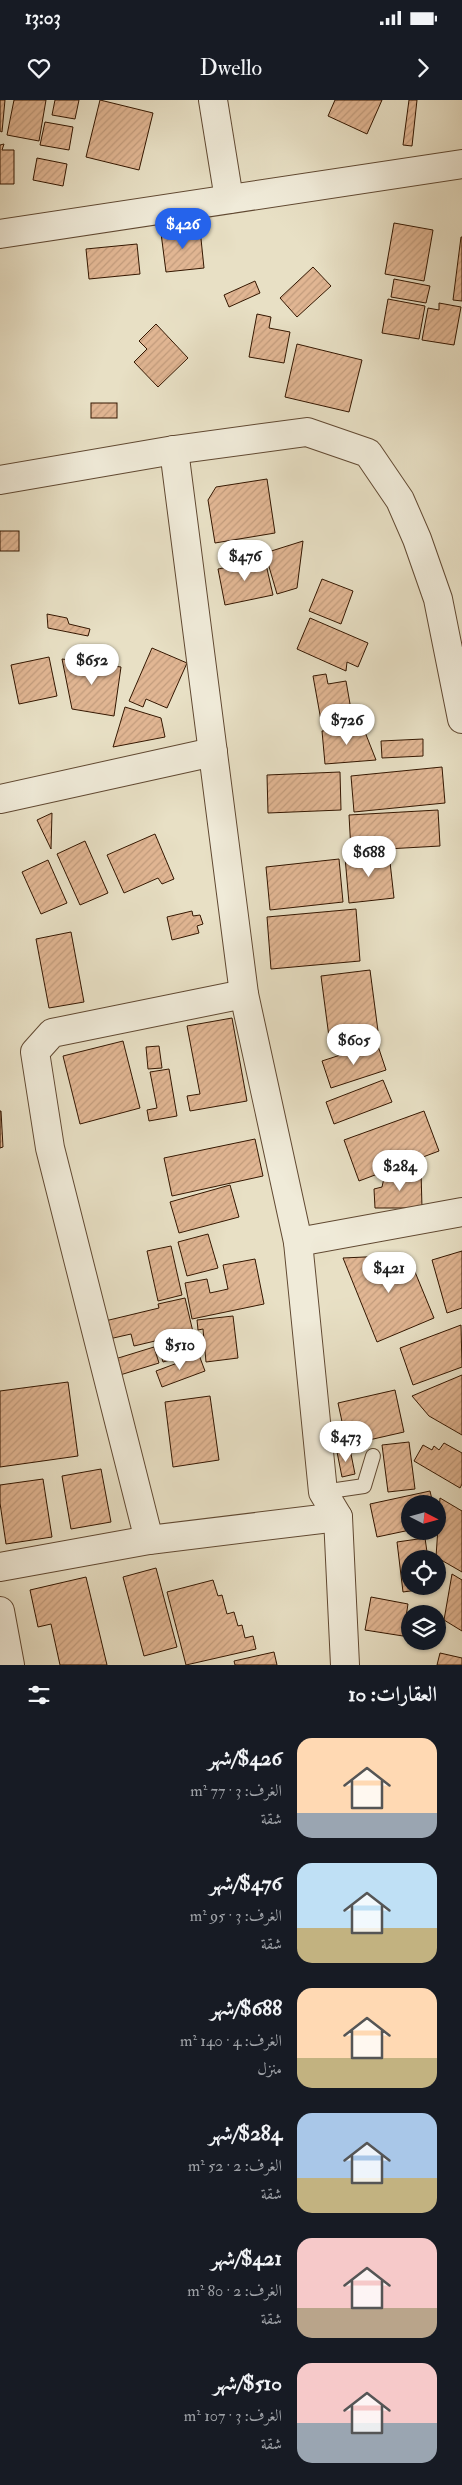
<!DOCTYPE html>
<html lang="ar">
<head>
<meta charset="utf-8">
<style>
	:root { --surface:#171b24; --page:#242831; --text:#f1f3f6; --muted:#9ea1a6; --accent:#2563eb }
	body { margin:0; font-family:"IM FELL Double Pica",Amiri,serif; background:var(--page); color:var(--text); direction:rtl; height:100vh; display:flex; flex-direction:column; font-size:19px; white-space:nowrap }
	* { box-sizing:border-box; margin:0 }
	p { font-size:16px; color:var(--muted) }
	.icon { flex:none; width:28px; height:28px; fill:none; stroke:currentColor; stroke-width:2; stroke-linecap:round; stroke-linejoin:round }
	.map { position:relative; height:1565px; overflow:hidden; direction:ltr }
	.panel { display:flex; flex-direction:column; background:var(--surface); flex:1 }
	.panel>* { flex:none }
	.needle { width:32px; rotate:96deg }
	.buttons { position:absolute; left:401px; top:1395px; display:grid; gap:10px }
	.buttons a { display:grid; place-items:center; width:45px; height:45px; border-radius:50%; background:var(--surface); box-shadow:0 1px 4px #0004; font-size:25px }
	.price { position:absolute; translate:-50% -42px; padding:0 11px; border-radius:18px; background:#fff; color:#222; font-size:16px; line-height:32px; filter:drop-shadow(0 1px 2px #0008) }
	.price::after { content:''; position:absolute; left:50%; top:30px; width:15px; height:11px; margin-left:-8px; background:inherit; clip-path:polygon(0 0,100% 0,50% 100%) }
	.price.on { background:var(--accent); color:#fff }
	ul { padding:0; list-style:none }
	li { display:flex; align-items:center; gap:15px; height:125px; padding:0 25px }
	li span { display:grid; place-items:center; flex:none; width:140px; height:100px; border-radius:15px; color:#555 }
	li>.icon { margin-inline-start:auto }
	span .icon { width:60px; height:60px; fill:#fffc; stroke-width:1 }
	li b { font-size:21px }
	h2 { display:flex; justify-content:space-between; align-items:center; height:60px; padding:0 25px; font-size:21px }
	.status { display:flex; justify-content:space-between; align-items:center; height:35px; padding:0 25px; background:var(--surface); direction:ltr }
	.status svg { height:14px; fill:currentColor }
	header { display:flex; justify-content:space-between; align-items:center; height:65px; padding:0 25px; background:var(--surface); font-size:22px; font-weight:600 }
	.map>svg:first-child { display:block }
	.building { fill:url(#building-hatch); stroke:#341701 }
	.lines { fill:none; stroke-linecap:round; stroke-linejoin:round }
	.service-casing { stroke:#614932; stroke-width:16 }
	.minor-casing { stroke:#614932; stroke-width:30 }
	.service { stroke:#f0ebd9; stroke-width:14 }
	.minor { stroke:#f0ebd9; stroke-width:28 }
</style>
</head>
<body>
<div class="status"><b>13:03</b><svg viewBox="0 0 49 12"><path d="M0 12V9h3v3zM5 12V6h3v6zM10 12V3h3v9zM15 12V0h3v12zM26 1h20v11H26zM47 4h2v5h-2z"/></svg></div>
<header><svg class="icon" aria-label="forward" viewBox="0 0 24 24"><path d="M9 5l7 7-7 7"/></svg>Dwello<svg class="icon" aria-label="heart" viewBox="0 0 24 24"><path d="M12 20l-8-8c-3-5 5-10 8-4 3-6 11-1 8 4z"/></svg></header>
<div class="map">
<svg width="462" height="1565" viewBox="0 0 462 1565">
	<defs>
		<pattern id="building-hatch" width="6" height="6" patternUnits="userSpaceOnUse" patternTransform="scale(1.25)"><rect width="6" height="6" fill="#e1b693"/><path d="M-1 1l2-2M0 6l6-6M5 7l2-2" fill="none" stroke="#c29c7d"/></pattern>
	</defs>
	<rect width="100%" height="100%" fill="#e8e0c5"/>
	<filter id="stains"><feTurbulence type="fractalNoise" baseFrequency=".004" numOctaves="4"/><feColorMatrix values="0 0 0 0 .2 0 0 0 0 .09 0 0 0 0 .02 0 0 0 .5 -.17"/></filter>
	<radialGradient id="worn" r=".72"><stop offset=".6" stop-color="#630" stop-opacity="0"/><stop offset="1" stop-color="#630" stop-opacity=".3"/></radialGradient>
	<g class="building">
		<path d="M0,0H5L2,32L0,31Z"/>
		<path d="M14,0H46L39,41L7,35Z"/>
		<path d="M55,0H79L75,19L52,15Z"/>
		<path d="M100,0L153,13L139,70L86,57Z"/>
		<path d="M335,0H382L367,34L328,16Z"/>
		<path d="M409,0H417L412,46L403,45Z"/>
		<path d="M45,22L73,27L69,50L40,45Z"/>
		<path d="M4,44L2,50H14V84H0V45Z"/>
		<path d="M37,58L67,64L63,86L33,80Z"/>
		<path d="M394,123L433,130L424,181L385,174Z"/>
		<path d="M200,129L204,168L166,172L161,133Z"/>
		<path d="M461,137H462V201L453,200Z"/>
		<path d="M137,144L140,174L89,179L86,149Z"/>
		<path d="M313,167L331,186L297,217L280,198Z"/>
		<path d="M394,179L430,186L426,203L391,197Z"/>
		<path d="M255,181L260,193L229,207L224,195Z"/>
		<path d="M388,199L425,206L419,239L382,233Z"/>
		<path d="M439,203L461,207L454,245L422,240L428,208L439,210Z"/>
		<path d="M257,214L271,217L269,228L290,232L284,263L249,257Z"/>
		<path d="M156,224L188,258L158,287L134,262L147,249L139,241Z"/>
		<path d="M297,244L362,260L349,312L285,297Z"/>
		<rect x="91" y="303" width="26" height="15"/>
		<path d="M267,379L275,433L215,443L208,400L216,387Z"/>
		<rect x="0" y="431" width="19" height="20"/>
		<path d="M303,441L297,488L277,494L265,453Z"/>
		<path d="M265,460L273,495L225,505L218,469Z"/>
		<path d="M322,479L353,491L341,524L309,511Z"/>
		<path d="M47,514L67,518L69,524L90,529L88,536L48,528Z"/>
		<path d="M310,518L368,543L358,567L347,562L346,571L297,549Z"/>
		<path d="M152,548L187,563L167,608L146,599L143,607L129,601Z"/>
		<path d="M49,557L57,596L19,604L11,565Z"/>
		<path d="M62,559L121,567L114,616L72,609Z"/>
		<path d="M326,574L328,584L346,581L353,621L322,626L313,576Z"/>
		<path d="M125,607L161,618L165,637L113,647Z"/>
		<path d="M363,627L376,660L325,664L322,631Z"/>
		<path d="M423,639V656L382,658L381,641Z"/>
		<path d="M442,667L445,703L354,712L351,676Z"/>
		<path d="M340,672L341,710L268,713L267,675Z"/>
		<path d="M438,710L440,746L351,751L349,715Z"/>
		<path d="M52,713L51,749L37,720Z"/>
		<path d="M155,734L174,779L162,784L158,778L124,793L107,755Z"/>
		<path d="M85,741L108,793L80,805L57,754Z"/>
		<path d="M389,753L394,798L349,803L345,757Z"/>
		<path d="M339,759L343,802L270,810L266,767Z"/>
		<path d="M48,760L67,803L41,814L22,772Z"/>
		<path d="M356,809L360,861L271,869L267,817Z"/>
		<path d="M192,811L193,816L200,815L203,824L197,826L199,833L172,840L167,817Z"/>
		<path d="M71,832L84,902L49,908L36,839Z"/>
		<path d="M370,870L378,931L329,937L321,876Z"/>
		<path d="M232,918L247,1001L190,1011L187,996L200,994L187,926Z"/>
		<path d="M123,941L140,1008L80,1024L63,956Z"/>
		<path d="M377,943L386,970L331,988L322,961Z"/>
		<path d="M159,946L162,968L148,969L146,947Z"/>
		<path d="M169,969L177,1016L149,1021L147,1010L157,1008L150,972Z"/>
		<path d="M383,980L392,1002L334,1024L326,1002Z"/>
		<path d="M1,1011L3,1047L0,1048V1011Z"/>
		<path d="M424,1011L439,1051L359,1081L344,1040Z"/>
		<path d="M255,1039L263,1076L172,1096L164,1058Z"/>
		<path d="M401,1071H421L422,1108H375L374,1089L382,1087L384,1078H401Z"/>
		<path d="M230,1085L239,1117L179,1133L170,1102Z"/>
		<path d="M208,1134L218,1168L187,1176L178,1142Z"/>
		<path d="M171,1146L182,1195L158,1201L147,1151Z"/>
		<path d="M462,1151V1208L447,1213L432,1160Z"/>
		<path d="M408,1155L434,1218L377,1242L343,1158Z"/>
		<path d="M255,1159L264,1204L192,1219L185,1183L207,1179L210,1193L228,1189L223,1165Z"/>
		<path d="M185,1198L193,1232L134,1246L131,1234L109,1239L105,1221L159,1208L158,1204Z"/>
		<path d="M233,1216L238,1258L206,1262L203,1229L198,1230L197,1220Z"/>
		<path d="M461,1225L462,1267L413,1285L400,1248Z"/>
		<path d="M198,1237L202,1251L163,1262L159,1248Z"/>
		<path d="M154,1247L159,1263L120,1275L115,1259Z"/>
		<path d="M199,1255L205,1271L162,1287L156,1271Z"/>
		<path d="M462,1275V1335L429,1316L412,1296Z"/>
		<path d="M68,1282L78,1356L0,1367V1291Z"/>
		<path d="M395,1290L404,1332L347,1345L338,1303Z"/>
		<path d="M210,1296L219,1360L173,1367L165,1302Z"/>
		<path d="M409,1342L415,1389L388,1392L382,1345Z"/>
		<path d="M444,1343L462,1353V1384L460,1388L414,1361L423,1345L432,1350L434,1346L439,1350Z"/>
		<path d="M350,1349L355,1374L342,1377L337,1352Z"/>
		<path d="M101,1369L111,1422L71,1429L62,1376Z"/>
		<path d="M43,1379L52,1437L6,1444L0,1403V1385Z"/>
		<path d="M430,1391L433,1404H410V1430L377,1437L370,1404Z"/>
		<path d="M440,1398L462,1411V1472L436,1457Z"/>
		<path d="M425,1438L428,1459H410V1486H426L425,1489L403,1492L397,1442Z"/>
		<path d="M156,1468L177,1547L144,1556L123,1477Z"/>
		<path d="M452,1474L462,1480V1531L444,1520Z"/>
		<path d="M86,1477L107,1565H60L51,1524L38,1527L30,1490Z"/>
		<path d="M213,1480L218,1496L222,1495L227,1514L234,1512L238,1526L242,1525L245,1538L253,1536L256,1549L186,1565L167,1492Z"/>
		<path d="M371,1497L408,1504L403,1536L365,1530Z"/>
		<path d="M274,1552L277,1565H235L234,1561Z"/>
		<path d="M440,1553L462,1558V1565H437Z"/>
	</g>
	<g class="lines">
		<g class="service-casing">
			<path id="service" d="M323,1392L364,1386L373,1356"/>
		</g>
		<g class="minor-casing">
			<g id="minor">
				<path d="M213,0L229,99"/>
				<path d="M0,134L462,64"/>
				<path d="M0,380L174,350L307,332L368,353L400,400L417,439L438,499L462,619"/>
				<path d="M0,699L213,652"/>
				<path d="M298,1142L462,1112"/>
				<path d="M338,1417L345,1565"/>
				<path d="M149,1440L50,1048L35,952L52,933L244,894"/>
				<path d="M0,1467L149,1440L338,1417L323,1392L298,1142L244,894L174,350"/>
				<path d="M0,1511L10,1565"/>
			</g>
		</g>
		<use href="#service" class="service"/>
		<use href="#minor" class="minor"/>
	</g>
	<rect width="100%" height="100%" filter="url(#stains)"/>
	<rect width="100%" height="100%" fill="url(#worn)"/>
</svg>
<div class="buttons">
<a><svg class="needle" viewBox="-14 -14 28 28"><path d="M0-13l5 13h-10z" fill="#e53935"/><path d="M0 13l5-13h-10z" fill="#9ea1a6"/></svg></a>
<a><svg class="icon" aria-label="locate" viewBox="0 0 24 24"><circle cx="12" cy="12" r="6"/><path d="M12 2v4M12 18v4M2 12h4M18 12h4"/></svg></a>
<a><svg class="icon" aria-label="layers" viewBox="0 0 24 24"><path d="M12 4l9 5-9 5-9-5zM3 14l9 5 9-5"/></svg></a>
</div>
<b class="price on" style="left:183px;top:150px">$426</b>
<b class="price" style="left:245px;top:482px">$476</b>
<b class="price" style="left:92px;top:586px">$652</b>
<b class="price" style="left:347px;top:646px">$726</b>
<b class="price" style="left:369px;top:778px">$688</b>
<b class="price" style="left:354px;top:966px">$605</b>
<b class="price" style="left:400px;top:1092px">$284</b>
<b class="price" style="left:389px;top:1194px">$421</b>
<b class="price" style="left:180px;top:1271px">$510</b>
<b class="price" style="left:346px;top:1363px">$473</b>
</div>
<section class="panel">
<h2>العقارات: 10<svg class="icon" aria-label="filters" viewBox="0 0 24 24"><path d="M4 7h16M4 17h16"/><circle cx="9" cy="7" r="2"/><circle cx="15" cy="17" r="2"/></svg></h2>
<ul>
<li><span style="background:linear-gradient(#ffd9b3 75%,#9aa5b1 0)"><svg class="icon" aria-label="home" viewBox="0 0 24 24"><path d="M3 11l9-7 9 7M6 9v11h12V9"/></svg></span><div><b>$426/شهر</b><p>الغرف: 3 · 77 m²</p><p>شقة</p></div></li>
<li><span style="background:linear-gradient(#bfe0f5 65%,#c2b280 0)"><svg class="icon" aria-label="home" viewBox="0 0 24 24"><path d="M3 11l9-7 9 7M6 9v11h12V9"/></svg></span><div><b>$476/شهر</b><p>الغرف: 3 · 95 m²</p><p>شقة</p></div></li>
<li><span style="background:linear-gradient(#ffd9b3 70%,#c2b280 0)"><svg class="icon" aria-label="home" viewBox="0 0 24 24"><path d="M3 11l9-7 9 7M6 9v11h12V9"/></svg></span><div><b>$688/شهر</b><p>الغرف: 4 · 140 m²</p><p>منزل</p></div></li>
<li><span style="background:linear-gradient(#a9c7e8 65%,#c2b280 0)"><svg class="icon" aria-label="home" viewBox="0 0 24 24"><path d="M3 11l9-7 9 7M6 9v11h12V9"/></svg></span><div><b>$284/شهر</b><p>الغرف: 2 · 52 m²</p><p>شقة</p></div></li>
<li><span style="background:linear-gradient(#f6c9c9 70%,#b9a48a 0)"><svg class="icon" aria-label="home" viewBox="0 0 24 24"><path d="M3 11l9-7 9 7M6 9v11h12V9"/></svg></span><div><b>$421/شهر</b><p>الغرف: 2 · 80 m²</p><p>شقة</p></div></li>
<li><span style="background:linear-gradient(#f6c9c9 60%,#9aa5b1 0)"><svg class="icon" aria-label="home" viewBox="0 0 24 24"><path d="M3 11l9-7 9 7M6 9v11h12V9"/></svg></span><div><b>$510/شهر</b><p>الغرف: 3 · 107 m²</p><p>شقة</p></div></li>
</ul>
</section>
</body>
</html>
